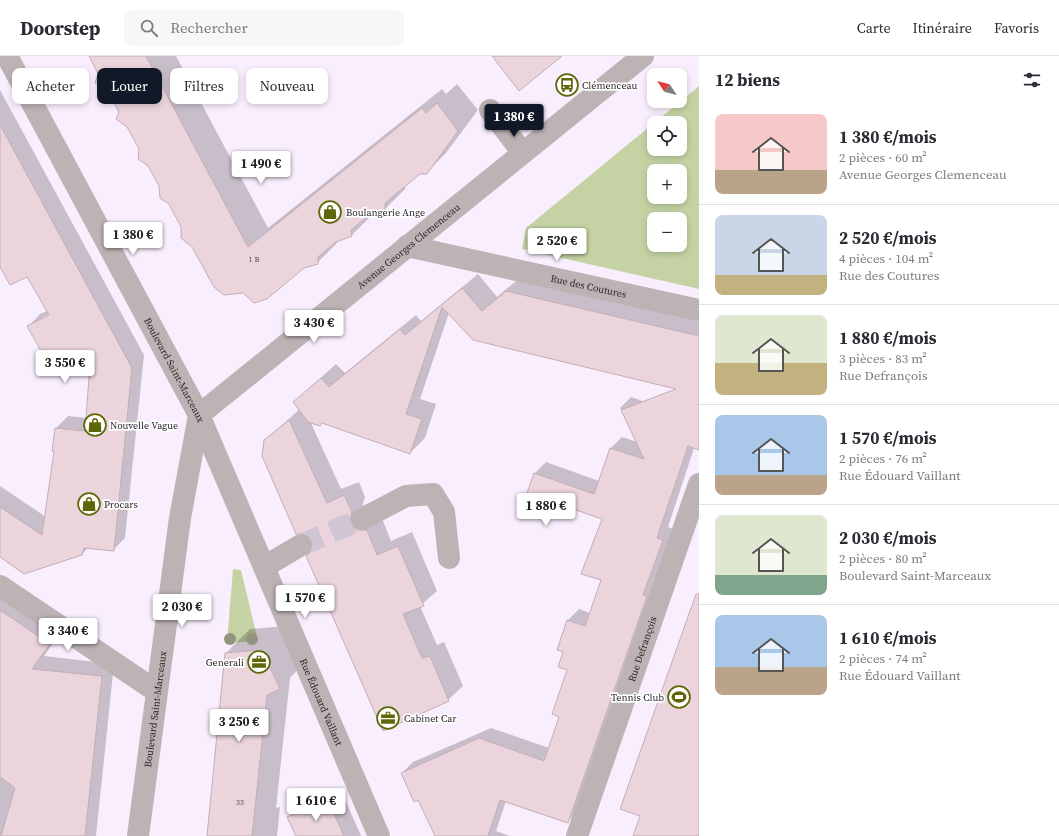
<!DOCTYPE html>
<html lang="fr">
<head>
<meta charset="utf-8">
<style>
	:root { --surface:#fff; --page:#f7f7f7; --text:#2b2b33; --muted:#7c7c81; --line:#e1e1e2; --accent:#111827 }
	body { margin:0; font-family:"Source Serif 4",serif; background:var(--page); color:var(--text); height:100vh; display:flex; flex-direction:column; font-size:15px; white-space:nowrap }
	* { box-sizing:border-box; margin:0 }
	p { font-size:13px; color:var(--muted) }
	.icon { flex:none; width:22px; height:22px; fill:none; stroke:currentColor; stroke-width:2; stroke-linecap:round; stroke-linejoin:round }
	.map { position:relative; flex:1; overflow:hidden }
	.details { display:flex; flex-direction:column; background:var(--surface); width:360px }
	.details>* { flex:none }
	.top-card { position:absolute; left:12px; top:12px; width:380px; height:36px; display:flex; gap:8px }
	.needle { width:26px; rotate:306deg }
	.controls { position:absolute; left:647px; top:12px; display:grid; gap:8px }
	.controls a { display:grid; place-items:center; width:40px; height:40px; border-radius:8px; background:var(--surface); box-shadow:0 2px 6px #0003; font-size:20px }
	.price { position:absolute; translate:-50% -34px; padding:0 9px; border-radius:4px; background:#fff; color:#222; font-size:13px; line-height:26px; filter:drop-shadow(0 1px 2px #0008) }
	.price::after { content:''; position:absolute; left:50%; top:24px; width:12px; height:9px; margin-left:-6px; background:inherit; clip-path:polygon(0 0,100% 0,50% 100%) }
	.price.current { background:var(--accent); color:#fff }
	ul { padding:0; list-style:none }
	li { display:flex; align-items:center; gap:12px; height:100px; padding:0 16px }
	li+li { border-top:1px solid var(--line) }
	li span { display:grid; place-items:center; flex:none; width:112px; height:80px; border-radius:8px; color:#555 }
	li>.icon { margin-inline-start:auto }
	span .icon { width:48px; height:48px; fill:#fffc; stroke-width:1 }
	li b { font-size:17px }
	h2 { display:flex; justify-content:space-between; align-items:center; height:48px; padding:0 16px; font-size:17px }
	.pill { padding:0 14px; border-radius:8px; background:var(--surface); box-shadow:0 2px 6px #0003; font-size:14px; line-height:36px }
	.pill.current { background:var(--accent); color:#fff }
	header { display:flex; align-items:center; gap:24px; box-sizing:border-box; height:56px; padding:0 20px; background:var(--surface); border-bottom:1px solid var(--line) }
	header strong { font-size:19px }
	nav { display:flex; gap:22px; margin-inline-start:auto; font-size:14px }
	.search { width:280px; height:36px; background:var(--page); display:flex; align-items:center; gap:10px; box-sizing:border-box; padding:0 14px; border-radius:8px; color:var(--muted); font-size:15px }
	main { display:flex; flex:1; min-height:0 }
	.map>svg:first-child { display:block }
	.green { fill:#c5d3a4; fill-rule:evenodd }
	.shadow { fill:#0003; fill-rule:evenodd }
	.building { fill:#ebd4dc; stroke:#c4adb6 }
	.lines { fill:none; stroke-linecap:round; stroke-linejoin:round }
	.minor-tunnel { stroke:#d0c6d3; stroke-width:22; stroke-dasharray:22 11; stroke-linecap:butt }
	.minor { stroke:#bdb2b4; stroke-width:22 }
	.tree { fill:#939480 }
	.labels { text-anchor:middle; stroke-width:3.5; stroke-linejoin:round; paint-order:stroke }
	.number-label { font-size:8px; fill:#5b5258 }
	.poi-label { font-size:10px; fill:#2b262c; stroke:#fff; text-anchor:start }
	.street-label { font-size:10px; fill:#2b262c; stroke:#fff }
</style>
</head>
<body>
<header>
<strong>Doorstep</strong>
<div class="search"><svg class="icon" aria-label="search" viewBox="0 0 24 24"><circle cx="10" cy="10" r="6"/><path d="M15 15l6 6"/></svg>Rechercher</div>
<nav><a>Carte</a><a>Itinéraire</a><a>Favoris</a></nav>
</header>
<main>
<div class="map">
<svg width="699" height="780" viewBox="0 0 699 780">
	<rect width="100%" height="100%" fill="#f9eefd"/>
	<g class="green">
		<path d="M699,30V233L522,193L526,172L654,67V93H680V67H654ZM654,115H680V141H654ZM654,163H680V189H654Z"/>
		<path d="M233,513L241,514L258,585L227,587Z"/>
	</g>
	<g class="shadow">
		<path d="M90,0H176L268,172L442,33L446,38L457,28L478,54L446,97L426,117H420L405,129V133L385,153L372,155L371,160L351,180L337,185V187L317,207L304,212L182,171Z"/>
		<path d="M0,34L144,299L125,482L113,494L89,491L82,498L0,500V430L46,461L56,394V372L68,360L87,362L92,293L28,271L40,258L47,255L27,219L0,209ZM53,256V258L41,264V262Z"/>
		<path d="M478,218L497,241L522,220L699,261V334L449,257L420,343L436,348L425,382L410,397L323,366L310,365L341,433L359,426L365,441L363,448L365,455L381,460L391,485L412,476L437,535L420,550L437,589L444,586L463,630L448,644L313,495L314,489L313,482L265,384L300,353L294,346L336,308L345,317L416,259L421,265Z"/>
		<path d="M631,341L699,365V377L668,471L673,473L578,755L567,766L506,745L496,775L510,780H436L419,743L402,717L413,706L491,672L549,692L560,660L568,613L564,596L568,564L579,553L590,557L602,524L603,462L535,417L546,406L599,425L611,392L622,381L637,386L620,352Z"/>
		<path d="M0,533L62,575L44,600L114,608L96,780H0Z"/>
		<path d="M286,570L303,608L290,622L276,752L280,751L277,780H208L226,597L250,573Z"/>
		<path d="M340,732L361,780H299L294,759L306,747Z"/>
	</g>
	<g class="building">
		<path d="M89,0H146L248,191L422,52L426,57L437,47L458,75L427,118H420L385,147V154L373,156L351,174L352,180L336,186L318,201V208L304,212L267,243L254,247L243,237L224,239L214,231L192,191L181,182V171L169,148L160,142L159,130L148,110L138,103L139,93L127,71L116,63L119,56L104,29L95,27L98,18Z"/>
		<path d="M492,0H562L519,35Z"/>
		<path d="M0,69L132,312L114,495L84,492L82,499L24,518L0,501V451L42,479L54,395H52L55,372L85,375L91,294L54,318L27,270L49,259L27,221L10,229L0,211Z"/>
		<path d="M462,232L482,255L506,235L699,280V394L688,390L657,482L663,484L643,539L647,540L568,767L500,744L488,780H435L418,744L414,746L401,717L479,682L544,705L559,661L552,658L567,614L558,611L563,596L557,594L567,564L585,570L601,524L581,518L602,463L527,437L534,417L594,438L610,392L644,403L621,354L676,333L473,284L442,251L406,358L422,363L410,398L322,367L320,370L308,366L293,346L321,322L329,331L400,273L405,279Z"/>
		<path d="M289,364L327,447L344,439L352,456L350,463L351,469L356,474H367L377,499L398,490L424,550L403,558L422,602L430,600L449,645L383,675L306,500L312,495L313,489L312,483L307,478H296L262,400L264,384Z"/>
		<path d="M696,538H699V780H633L640,760L620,753Z"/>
		<path d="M0,554L50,588L32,613L102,620L85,780H1L15,732L0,721Z"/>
		<path d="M262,594L280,633L267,639L252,780H207L225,597Z"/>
		<path d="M328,744L344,780H296L287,761Z"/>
	</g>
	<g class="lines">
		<path class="minor-tunnel" d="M301,489L362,463"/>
		<g class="minor">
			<path id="s1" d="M7,0L199,359L379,780"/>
			<path d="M490,54L523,97"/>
			<path id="s2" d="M407,190L699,254"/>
			<path id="s3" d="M199,359L643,0"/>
			<path d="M362,463L406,440L433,438L444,456L449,502"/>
			<path d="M264,511L301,489"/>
			<path d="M0,530L156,635"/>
			<path id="s4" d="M138,780L180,462L199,359"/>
			<path id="s5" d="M577,780L699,428"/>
		</g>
	</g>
	<g class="tree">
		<circle cx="230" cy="583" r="6"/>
		<circle cx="252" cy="583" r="6"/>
	</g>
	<defs>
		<g id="bus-ring" transform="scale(1.15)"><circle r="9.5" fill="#fff" stroke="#5e6708" stroke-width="1.5"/><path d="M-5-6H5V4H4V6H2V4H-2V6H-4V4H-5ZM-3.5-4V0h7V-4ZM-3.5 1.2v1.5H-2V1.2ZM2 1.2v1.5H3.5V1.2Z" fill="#5e6708"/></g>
		<g id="shop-ring" transform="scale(1.15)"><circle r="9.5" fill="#fff" stroke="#5e6708" stroke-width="1.5"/><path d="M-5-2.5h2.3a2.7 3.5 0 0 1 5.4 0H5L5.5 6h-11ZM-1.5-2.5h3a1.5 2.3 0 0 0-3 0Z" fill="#5e6708"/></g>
		<g id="office-ring" transform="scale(1.15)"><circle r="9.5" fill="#fff" stroke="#5e6708" stroke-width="1.5"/><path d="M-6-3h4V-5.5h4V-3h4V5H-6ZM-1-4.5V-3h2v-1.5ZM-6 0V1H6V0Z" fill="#5e6708"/></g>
		<g id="stadium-ring" transform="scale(1.15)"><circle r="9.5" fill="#fff" stroke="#5e6708" stroke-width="1.5"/><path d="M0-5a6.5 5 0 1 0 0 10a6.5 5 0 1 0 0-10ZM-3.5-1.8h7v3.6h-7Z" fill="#5e6708"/></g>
	</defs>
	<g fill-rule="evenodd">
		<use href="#bus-ring" x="567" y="29"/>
		<use href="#shop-ring" x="330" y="156"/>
		<use href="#shop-ring" x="95" y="369"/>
		<use href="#shop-ring" x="89" y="448"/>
		<use href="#office-ring" x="259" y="606"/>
		<use href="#stadium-ring" x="679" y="641"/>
		<use href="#office-ring" x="388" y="662"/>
	</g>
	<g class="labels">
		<g class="number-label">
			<text x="254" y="206">1 B</text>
			<text x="240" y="749">33</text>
		</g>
		<g class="poi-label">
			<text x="582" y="33">Clémenceau</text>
			<text x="346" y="160">Boulangerie Ange</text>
			<text x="110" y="373">Nouvelle Vague</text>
			<text x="104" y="452">Procars</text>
			<text x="244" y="610" text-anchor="end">Generali</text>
			<text x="664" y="645" text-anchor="end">Tennis Club</text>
			<text x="404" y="666">Cabinet Car</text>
		</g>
		<g class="street-label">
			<text dy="4" stroke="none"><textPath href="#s3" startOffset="269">Avenue Georges Clemenceau</textPath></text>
			<text dy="4" stroke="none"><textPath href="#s2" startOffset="186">Rue des Coutures</textPath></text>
			<text dy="4" stroke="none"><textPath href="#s1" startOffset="356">Boulevard Saint-Marceaux</textPath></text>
			<text dy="4" stroke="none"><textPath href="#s5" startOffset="198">Rue Defrançois</textPath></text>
			<text dy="4" stroke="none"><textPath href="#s1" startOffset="719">Rue Édouard Vaillant</textPath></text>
			<text dy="4" stroke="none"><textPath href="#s4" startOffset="128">Boulevard Saint-Marceaux</textPath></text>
		</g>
	</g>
</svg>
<div class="controls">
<a><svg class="needle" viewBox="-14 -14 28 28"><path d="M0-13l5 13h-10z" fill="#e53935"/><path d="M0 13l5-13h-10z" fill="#7c7c81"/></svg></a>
<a><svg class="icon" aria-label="locate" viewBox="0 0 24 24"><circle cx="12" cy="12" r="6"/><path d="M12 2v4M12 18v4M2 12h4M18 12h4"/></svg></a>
<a>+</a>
<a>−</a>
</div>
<b class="price current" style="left:514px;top:82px">1 380 €</b>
<b class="price" style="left:261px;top:129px">1 490 €</b>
<b class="price" style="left:133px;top:200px">1 380 €</b>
<b class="price" style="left:557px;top:206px">2 520 €</b>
<b class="price" style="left:314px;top:288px">3 430 €</b>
<b class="price" style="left:65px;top:328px">3 550 €</b>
<b class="price" style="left:546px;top:471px">1 880 €</b>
<b class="price" style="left:305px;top:563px">1 570 €</b>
<b class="price" style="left:182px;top:572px">2 030 €</b>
<b class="price" style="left:68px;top:596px">3 340 €</b>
<b class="price" style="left:239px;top:687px">3 250 €</b>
<b class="price" style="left:316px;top:766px">1 610 €</b>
<div class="top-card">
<a class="pill">Acheter</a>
<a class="pill current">Louer</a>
<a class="pill">Filtres</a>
<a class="pill">Nouveau</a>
</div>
</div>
<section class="details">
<h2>12 biens<svg class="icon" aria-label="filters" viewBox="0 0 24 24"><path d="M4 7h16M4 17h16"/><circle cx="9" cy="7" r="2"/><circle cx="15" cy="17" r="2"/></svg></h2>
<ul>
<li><span style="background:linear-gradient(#f6c9c9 70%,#b9a48a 0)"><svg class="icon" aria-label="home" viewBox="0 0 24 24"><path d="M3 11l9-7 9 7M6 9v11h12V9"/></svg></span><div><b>1 380 €/mois</b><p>2 pièces · 60 m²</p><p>Avenue Georges Clemenceau</p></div></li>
<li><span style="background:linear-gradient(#c9d6e8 75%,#c2b280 0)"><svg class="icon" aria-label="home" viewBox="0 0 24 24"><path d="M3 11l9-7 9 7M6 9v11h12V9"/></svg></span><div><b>2 520 €/mois</b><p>4 pièces · 104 m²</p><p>Rue des Coutures</p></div></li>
<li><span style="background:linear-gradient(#dfe7d0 60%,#c2b280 0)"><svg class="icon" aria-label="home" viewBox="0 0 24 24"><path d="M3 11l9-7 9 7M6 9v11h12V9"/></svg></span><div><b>1 880 €/mois</b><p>3 pièces · 83 m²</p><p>Rue Defrançois</p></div></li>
<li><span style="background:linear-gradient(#a9c7e8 75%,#b9a48a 0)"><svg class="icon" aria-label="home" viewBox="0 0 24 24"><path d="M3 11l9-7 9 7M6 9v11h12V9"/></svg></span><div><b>1 570 €/mois</b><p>2 pièces · 76 m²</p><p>Rue Édouard Vaillant</p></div></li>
<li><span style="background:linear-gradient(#dfe7d0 75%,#7fa58c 0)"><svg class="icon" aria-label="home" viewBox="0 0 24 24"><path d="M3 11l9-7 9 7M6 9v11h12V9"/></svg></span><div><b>2 030 €/mois</b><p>2 pièces · 80 m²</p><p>Boulevard Saint-Marceaux</p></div></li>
<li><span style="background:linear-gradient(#a9c7e8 65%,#b9a48a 0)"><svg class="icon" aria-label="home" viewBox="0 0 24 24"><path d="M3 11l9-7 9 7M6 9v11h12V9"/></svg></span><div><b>1 610 €/mois</b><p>2 pièces · 74 m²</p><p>Rue Édouard Vaillant</p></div></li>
</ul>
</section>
</main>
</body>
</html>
